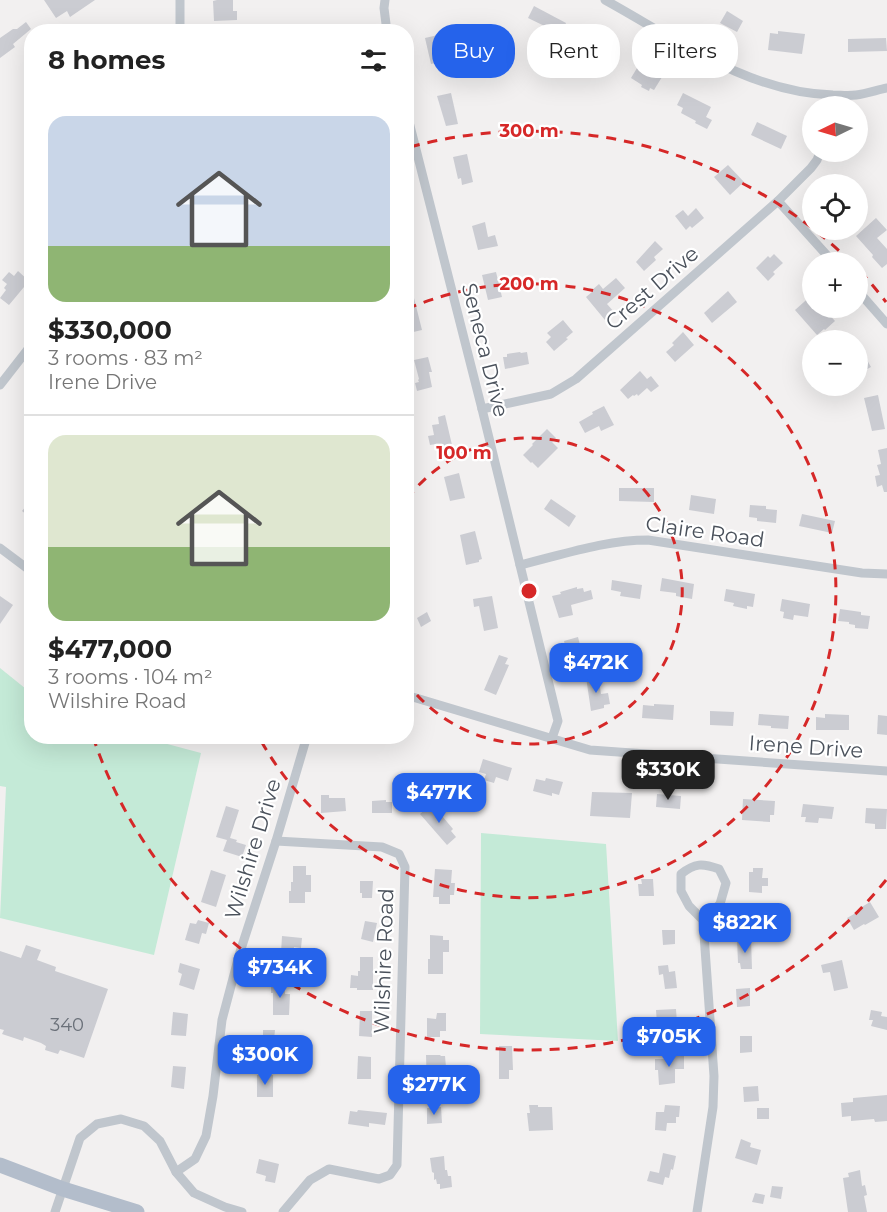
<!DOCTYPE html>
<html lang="en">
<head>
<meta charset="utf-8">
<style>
	:root { --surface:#fff; --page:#f2f2f2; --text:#222; --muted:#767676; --line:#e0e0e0; --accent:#2563eb }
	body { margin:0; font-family:Montserrat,sans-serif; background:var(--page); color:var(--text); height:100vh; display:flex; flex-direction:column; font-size:22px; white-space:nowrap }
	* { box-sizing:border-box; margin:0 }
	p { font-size:20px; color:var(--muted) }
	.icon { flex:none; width:33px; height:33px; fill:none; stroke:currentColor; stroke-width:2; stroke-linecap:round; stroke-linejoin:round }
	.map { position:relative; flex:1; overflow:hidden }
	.panel { position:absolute; left:24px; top:24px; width:390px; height:720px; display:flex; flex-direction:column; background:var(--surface); border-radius:24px; box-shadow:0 6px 24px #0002 }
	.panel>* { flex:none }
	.banner { position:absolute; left:432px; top:24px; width:364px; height:54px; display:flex; gap:12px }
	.needle { width:39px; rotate:265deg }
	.fabs { position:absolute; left:802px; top:96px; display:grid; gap:12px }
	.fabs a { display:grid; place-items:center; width:66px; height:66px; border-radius:50%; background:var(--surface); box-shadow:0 6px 24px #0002; font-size:30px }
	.price { position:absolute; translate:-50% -51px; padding:0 14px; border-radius:12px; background:var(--accent); color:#fff; font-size:20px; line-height:39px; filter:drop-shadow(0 2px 3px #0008) }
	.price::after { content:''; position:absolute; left:50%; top:36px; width:18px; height:14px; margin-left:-9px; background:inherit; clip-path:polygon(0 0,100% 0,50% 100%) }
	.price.active { background:#222; color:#fff }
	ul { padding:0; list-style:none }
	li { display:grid; align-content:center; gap:12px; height:318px; padding:0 24px }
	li+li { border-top:2px solid var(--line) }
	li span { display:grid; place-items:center; height:186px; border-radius:18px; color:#555 }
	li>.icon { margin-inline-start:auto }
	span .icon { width:108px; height:108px; fill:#fffc; stroke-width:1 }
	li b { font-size:26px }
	h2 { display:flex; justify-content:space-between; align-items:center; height:72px; padding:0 24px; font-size:26px }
	.chip { padding:0 21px; border-radius:24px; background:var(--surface); box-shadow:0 6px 24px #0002; font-size:21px; line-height:54px }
	.chip.active { background:var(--accent); color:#fff }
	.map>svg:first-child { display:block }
	.green { fill:#c4ead7 }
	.building { fill:#cbccd2 }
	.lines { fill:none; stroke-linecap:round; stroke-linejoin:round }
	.minor { stroke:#c0c6cd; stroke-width:9 }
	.primary { stroke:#b3bdcb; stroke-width:15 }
	.ring { fill:none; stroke:#d62828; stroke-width:3; stroke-dasharray:10 8 }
	.labels { text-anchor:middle; stroke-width:4.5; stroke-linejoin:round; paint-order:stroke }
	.number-label { font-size:18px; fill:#6a7079 }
	.street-label { font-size:21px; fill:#4a515b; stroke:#fff }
	.centre { fill:#d62828; stroke:#fff; stroke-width:3 }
	.ring-label { font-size:18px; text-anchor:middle; font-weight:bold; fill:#d62828; stroke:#fff; stroke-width:4.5; stroke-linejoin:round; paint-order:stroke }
</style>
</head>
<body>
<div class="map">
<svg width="887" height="1212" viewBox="0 0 887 1212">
	<rect width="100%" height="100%" fill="#f2f0f0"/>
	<g class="green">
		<path d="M0,668L31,693L32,736L141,737L201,753L154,955L0,918L6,787L0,786Z"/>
		<path d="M481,833L606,844L618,1041L480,1034Z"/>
	</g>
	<g class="building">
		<path d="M44,0H95L70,17L67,11L56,18Z"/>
		<path d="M217,0H233V11H237V20L214,21L213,1Z"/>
		<path d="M534,6L566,23L561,34L528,18Z"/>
		<path d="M727,11L743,21L737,32L720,23Z"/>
		<path d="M26,22L31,29L13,44L15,47L0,58V38L13,29H17Z"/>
		<path d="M778,31L805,34L802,54L768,50L770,33L778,34Z"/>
		<path d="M438,35L444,61L431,64L425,38Z"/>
		<path d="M886,38L887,51L848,52V39Z"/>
		<path d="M587,39L596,43L597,40L615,49L609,63L582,50Z"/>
		<path d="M640,63L662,77L654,90L650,88L649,91L641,87L642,85L631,78Z"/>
		<path d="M451,93L458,124L446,126L437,96Z"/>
		<path d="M683,93L711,107L706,117L712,120L707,129L695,123L696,121L681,113L683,108L677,105Z"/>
		<path d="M757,122L787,136L781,149L751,135Z"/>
		<path d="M467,154L473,182L462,185L461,178L458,179L453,157Z"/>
		<path d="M728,165L744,182L730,195L714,177Z"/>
		<path d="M696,208L704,218L692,228L690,226L686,230L675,216L683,210L688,216Z"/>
		<path d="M876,218L887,230L877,238L887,249V264L882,268L872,257L873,255L856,236Z"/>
		<path d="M485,222L488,237L495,235L498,246L478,250L472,226Z"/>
		<path d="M655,241L663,249L654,257L656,260L644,271L636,262Z"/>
		<path d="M774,254L783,263L773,272L775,274L768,281L756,268L768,256L770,258Z"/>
		<path d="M18,271L29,281L9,305L0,298L6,290L4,288L7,284L2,280L9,272L14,276Z"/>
		<path d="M496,272L502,297L488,300L482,275Z"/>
		<path d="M616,278L625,288L607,304L614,312L605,320L586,297L592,292L591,291L599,284L603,289Z"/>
		<path d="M728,291L737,302L712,323L704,313Z"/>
		<path d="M813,294V308H823L835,321L825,330L824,329L817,335L795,310Z"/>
		<path d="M414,298L422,330L409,333L406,324V300Z"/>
		<path d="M563,320L573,332L566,338L568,339L554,351L546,342L551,337L547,333Z"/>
		<path d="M683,332L694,345L675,362L666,352L674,345L672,343Z"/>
		<path d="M858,344L871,367L858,374Z"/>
		<path d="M520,352L521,353L527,352L529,364L505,369L503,357H507V354Z"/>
		<path d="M428,357L432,372H429L432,387L417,391L415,383L419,382L418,380L419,379L414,360Z"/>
		<path d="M640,371L647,379L651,376L659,386L651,392L647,388L638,396L637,394L634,396L633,395L628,399L620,390Z"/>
		<path d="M878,395L885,429L872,431L864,398Z"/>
		<path d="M604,406L614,425L601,431L599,426L585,433L579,422L593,414L592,412Z"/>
		<path d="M445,415L452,445L437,448L436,444L430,445L428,436L434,435L432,425L439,424L438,417Z"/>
		<path d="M547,429L556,438L552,442L558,448L538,468L532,462L531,463L523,455L533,445L532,444Z"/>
		<path d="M887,448V492H884L882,485L877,487L875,476L880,475L877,465L881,464L878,450Z"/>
		<path d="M459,473L465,498L450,501L444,477Z"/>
		<path d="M619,488H654V502L619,501Z"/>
		<path d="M691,495L716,499L714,514L689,510Z"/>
		<path d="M32,499V519L22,511Z"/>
		<path d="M551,499L576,516L569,527L544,509Z"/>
		<path d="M750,505L766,506V509L777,510L776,523L757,521V518L749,517Z"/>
		<path d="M802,514L835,521L832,533L799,526Z"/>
		<path d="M475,531L482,559L479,560V562L466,565L460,535Z"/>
		<path d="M662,578L694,584L692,599L676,596V593L660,591Z"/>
		<path d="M612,580L642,585L640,599L620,596L621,592L611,590Z"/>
		<path d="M577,587V589L583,588L584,592L591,590L593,599L571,605L573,615L559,618L552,596L561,594L560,592Z"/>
		<path d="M726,589L755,594L753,607L747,606V609L733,606L734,603L724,601Z"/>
		<path d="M0,596L13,605L0,624Z"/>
		<path d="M492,596L498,628L484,631L479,606L474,607L473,599Z"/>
		<path d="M782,599L810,604L808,617L794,615L793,620L783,618L784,612L780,611Z"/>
		<path d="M840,609L861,612V615L870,616L868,629L855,628V625L849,624V622L838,621Z"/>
		<path d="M427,612L431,621L421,627L417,618Z"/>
		<path d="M578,637L581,649L567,653L564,641Z"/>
		<path d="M499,655L508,658L505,664L509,665L496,695L484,690Z"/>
		<path d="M598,675L601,694L608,693L610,704L604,705V708L591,711L586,677Z"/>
		<path d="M654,704L674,705L673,720L642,718L643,705L654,706Z"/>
		<path d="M710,711L734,712L733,726L710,725Z"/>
		<path d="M759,714L789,716L788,729L771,728V726L758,725Z"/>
		<path d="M825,714L849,715V730H816V717L825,718Z"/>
		<path d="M878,715L887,716V735L877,734Z"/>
		<path d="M483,759L512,768L508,781L496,777L494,783L484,780L486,774L479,772Z"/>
		<path d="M546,778L563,782L559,795L552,793V796L533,791L536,779L545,781Z"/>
		<path d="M592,792L632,793L630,818L590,816Z"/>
		<path d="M657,794L681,796L680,809L656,807Z"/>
		<path d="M321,795H329V798H345L346,811L321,813Z"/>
		<path d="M743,799L775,801L774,815H770V822L742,820Z"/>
		<path d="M386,800V802H392V813H372V801Z"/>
		<path d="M432,804L453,829L451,831L456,837L447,845L420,814Z"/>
		<path d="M803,804L834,807L832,819L819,818L818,823L805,822L806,817H801Z"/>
		<path d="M226,806L239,810L230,838L237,840L236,842L246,845L242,857L223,851L227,840L216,837Z"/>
		<path d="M866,808L887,809L886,829H875V824L865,823Z"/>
		<path d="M293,866H306V875H311V892H305V903H289V891H291V882H293Z"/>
		<path d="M753,868H763L762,878H768V886H762V893L749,892V872H753Z"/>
		<path d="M435,869L452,870L451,883H455L454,895H450V904H439V897H433Z"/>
		<path d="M211,870L226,875L216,907L201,902Z"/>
		<path d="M641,879H653L654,896H639L638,884H642Z"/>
		<path d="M360,881H373L372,898H362V893H360Z"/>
		<path d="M870,902L879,917L865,925L864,924L854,930L847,918L861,910L860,908Z"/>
		<path d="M198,920L209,923L206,934L202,933L199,944L185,940L190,923L196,924Z"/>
		<path d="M365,921L377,923L373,942L361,939Z"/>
		<path d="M662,930H675V944L663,945Z"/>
		<path d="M430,935L443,936V940H449V952H443V974H428V959H430Z"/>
		<path d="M282,936L302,938L301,948L294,947L292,970L280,969Z"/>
		<path d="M737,939H751L752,969H741L740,963H738Z"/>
		<path d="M26,945L41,950L37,960L56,967L55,971L108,989L84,1058L60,1050L58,1054L45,1050L46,1046L41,1043L24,1037L23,1041L2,1034L4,1030L0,1029V951L21,958Z"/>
		<path d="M360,957H373V990H357V988H350L351,975L358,976V971H360Z"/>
		<path d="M842,960L848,988L834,991L830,972L823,973L821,965Z"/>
		<path d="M180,963L200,969L194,990L179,985L182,974L178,972Z"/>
		<path d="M668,965L669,972L675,971L677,988L665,989L663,974L659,975L658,966Z"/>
		<path d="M271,982H285V994H290L289,1015H273V993H271Z"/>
		<path d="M750,988V1006L737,1007L736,989Z"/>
		<path d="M676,1009L677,1023L657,1024L656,1010Z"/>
		<path d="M871,1010L882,1012L881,1016L887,1017V1030L871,1026L873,1020H869Z"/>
		<path d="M360,1011H372V1037L359,1036Z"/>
		<path d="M173,1012L188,1014L186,1036L171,1035Z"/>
		<path d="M437,1013H446V1031H440V1037H427V1018L436,1019Z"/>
		<path d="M661,1027L662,1038L651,1039L650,1028Z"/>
		<path d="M263,1030H275L272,1059H259V1043L263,1044Z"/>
		<path d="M740,1036H752V1052L740,1053Z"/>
		<path d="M499,1046H512L513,1070H509V1079H499Z"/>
		<path d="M669,1053H684V1069H675V1083L659,1085L658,1070H655V1059H669Z"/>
		<path d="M426,1055H440L441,1056H445L446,1067H441V1085H438V1087L427,1088Z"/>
		<path d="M358,1056L371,1057V1079H357Z"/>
		<path d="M173,1066L186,1067L184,1089L171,1087Z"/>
		<rect x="257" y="1075" width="16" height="22"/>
		<path d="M758,1086L759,1101L744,1102L743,1087Z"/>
		<path d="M887,1095V1121L875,1122L874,1119L851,1121V1116L842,1117L841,1103L853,1102V1098Z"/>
		<path d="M529,1105H538V1107H552L553,1130L529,1131L527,1113H530Z"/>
		<path d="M665,1105L680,1106L679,1117H676V1123H667L666,1131L655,1130L656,1112H664Z"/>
		<path d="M441,1107L442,1123L427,1124V1108Z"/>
		<rect x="757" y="1108" width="12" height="11"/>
		<path d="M358,1110L387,1113L385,1125L369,1123V1127L348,1124L350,1111L357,1112Z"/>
		<path d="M741,1139L751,1143L750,1147L761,1150L757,1165L735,1158Z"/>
		<path d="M663,1153L676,1156L673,1170L671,1169L669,1178L665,1177L663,1185L647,1181L650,1171L659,1173Z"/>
		<path d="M444,1156L445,1170H447L448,1176H451L452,1187L440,1189V1184H437L436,1179L434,1180V1173L432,1172L430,1158Z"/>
		<path d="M259,1159L279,1164L275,1183L265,1181L266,1176L256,1173Z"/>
		<path d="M860,1170L862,1186L865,1185L867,1195L864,1196L867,1212H848L843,1178L849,1177L848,1173Z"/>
		<path d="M772,1186L783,1187L781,1199L770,1197Z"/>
		<path d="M755,1193L765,1195L763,1204L752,1202Z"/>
	</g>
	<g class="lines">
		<g class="minor">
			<path d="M385,0L384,8L387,32"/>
			<path d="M605,0C676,39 749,93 833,95C840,95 848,96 856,95C866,94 877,90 887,88"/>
			<path d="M180,32V0"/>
			<path d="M406,110L482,409L558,721L552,738"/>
			<path d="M778,201L833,262"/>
			<path d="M858,291L887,324"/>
			<path d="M0,385L32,344"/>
			<path d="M482,409L551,394L576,379L778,201L811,168L817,160L820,152"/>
			<path d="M0,548L32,572"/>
			<path d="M520,565C562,555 605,540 648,540L862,573L887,574"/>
			<path d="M406,695L590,750L887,771"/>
			<path d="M276,841L382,847L399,854L405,867L397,1165L390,1175L379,1179L329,1169L310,1180L283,1212"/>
			<path d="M176,1172L195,1159L206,1136L213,1096L222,1020L240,952L276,841L307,736"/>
			<path d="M55,1212L80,1138L97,1124L121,1119L144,1126L160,1141L176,1172L194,1193L225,1207L242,1212"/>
			<path d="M697,1212L713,1107L714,1076L703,920L689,906L681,891V874C695,863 702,863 719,869L726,883L720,904L703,920"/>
		</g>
		<path class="primary" d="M0,1165L63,1189L137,1212"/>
	</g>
	<g class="ring">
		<path d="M407 499A153 153 0 1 1 407 683"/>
		<path d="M407 309A307 307 0 1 1 259 737"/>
		<path d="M886 880A460 460 0 0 1 93 737M410 147A460 460 0 0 1 849 260M860 271A460 460 0 0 1 886 302"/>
	</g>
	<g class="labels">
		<g class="number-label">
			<text x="67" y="1031">340</text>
		</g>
		<g class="street-label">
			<text transform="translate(652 288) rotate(-41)" y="7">Crest Drive</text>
			<text transform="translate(485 350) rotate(76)" y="7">Seneca Drive</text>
			<text transform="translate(705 532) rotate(8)" y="7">Claire Road</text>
			<text transform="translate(806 747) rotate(4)" y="7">Irene Drive</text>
			<text transform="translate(253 849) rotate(-73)" y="7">Wilshire Drive</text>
			<text transform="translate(384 961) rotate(-88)" y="7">Wilshire Road</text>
		</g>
	</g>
	<circle cx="529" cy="591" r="9" class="centre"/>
	<g class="ring-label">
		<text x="529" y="137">300 m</text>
		<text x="529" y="290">200 m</text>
		<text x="464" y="459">100 m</text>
	</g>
</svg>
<div class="fabs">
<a><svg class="needle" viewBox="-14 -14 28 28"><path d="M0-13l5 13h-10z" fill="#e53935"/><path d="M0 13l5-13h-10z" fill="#767676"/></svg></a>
<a><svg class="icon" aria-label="locate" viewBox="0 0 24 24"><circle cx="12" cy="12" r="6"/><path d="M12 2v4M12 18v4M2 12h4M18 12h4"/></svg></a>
<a>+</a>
<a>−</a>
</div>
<b class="price" style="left:596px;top:694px">$472K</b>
<b class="price active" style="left:668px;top:801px">$330K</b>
<b class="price" style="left:439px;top:824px">$477K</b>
<b class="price" style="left:745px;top:954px">$822K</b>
<b class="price" style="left:280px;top:999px">$734K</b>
<b class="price" style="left:669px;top:1068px">$705K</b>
<b class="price" style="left:265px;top:1086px">$300K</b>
<b class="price" style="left:434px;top:1116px">$277K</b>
<div class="banner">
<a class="chip active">Buy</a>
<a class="chip">Rent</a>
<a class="chip">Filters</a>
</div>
<section class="panel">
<h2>8 homes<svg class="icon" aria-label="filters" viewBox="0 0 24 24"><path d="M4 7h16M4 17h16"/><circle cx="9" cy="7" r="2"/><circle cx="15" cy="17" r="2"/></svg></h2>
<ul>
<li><span style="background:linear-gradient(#c9d6e8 70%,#8fb573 0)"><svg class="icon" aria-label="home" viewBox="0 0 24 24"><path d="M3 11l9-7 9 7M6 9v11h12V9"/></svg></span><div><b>$330,000</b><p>3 rooms · 83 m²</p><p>Irene Drive</p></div></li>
<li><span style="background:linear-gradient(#dfe7d0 60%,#8fb573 0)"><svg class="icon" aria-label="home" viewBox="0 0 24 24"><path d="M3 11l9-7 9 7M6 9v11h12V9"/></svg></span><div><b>$477,000</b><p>3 rooms · 104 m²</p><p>Wilshire Road</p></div></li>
</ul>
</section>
</div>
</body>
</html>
